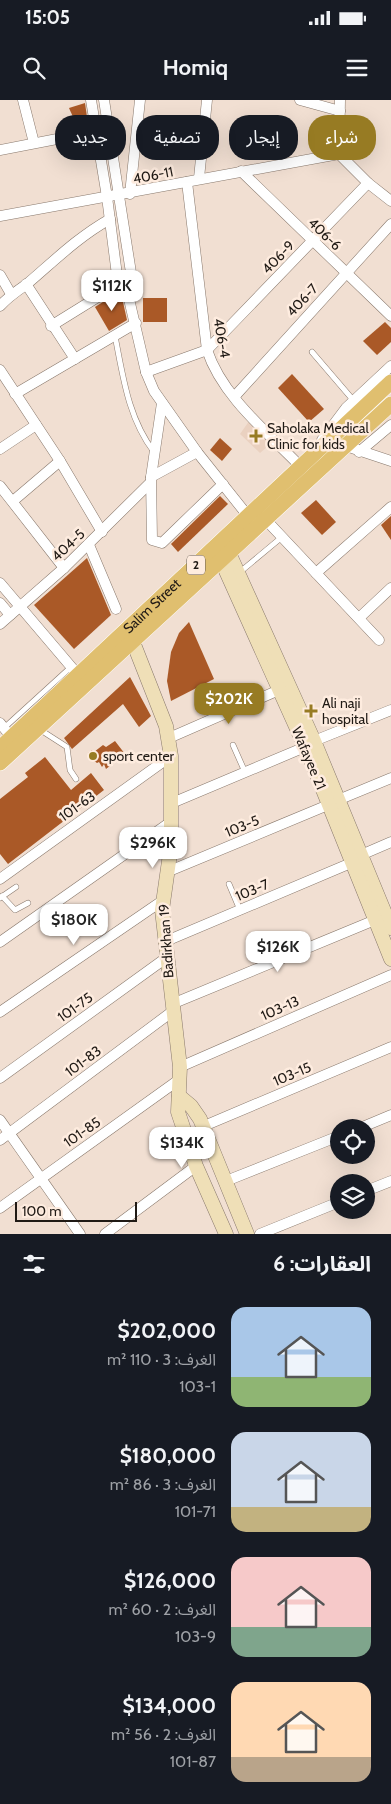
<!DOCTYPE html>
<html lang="ar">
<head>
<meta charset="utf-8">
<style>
	:root { --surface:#171b24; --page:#20242c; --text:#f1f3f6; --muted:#9ea1a6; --accent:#977b23 }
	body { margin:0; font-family:Cabin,"Noto Sans Arabic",sans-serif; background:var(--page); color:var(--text); direction:rtl; height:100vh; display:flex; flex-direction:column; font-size:19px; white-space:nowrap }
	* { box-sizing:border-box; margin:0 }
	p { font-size:16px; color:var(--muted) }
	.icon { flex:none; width:28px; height:28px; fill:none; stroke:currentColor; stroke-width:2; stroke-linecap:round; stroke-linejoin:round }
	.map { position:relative; height:1134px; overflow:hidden; direction:ltr }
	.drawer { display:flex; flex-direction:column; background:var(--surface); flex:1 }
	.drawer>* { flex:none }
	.top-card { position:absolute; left:15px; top:15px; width:361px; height:45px; direction:rtl; display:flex; gap:10px }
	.controls { position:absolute; left:330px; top:1019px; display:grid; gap:10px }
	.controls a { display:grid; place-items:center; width:45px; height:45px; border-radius:50%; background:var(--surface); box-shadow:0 5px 20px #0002; font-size:25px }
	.scale { position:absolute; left:15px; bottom:12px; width:122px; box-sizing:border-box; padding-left:5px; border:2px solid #201a15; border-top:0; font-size:14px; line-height:18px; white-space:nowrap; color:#201a15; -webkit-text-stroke:4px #feecdf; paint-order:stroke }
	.price { position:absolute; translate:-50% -42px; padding:0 11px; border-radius:10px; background:#fff; color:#222; font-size:16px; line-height:32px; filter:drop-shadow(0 1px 2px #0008) }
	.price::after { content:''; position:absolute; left:50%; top:30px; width:15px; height:11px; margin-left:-8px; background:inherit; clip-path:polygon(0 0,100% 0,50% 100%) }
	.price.selected { background:var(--accent); color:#fff }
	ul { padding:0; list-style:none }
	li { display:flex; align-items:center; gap:15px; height:125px; padding:0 20px }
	li span { display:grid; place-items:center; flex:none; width:140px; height:100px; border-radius:15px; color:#555 }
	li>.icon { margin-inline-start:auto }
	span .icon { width:60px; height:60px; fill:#fffc; stroke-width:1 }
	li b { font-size:21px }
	h2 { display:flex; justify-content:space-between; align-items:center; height:60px; padding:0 20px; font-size:21px }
	.chip { padding:0 18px; border-radius:20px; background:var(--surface); box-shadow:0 5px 20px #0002; font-size:18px; line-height:45px }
	.chip.selected { background:var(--accent); color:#fff }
	.status { display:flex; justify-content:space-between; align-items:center; height:35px; padding:0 25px; background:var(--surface); direction:ltr }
	.status svg { height:14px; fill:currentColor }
	header { display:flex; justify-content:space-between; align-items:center; height:65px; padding:0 20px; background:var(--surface); font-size:22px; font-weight:700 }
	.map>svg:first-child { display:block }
	.built { fill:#ead1c0 }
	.building { fill:#aa5927 }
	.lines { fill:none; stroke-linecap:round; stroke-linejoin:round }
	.lane-casing { stroke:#88786c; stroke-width:6 }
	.street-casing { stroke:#88786c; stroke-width:11 }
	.secondary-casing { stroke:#88786c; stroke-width:15 }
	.primary-casing { stroke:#fff; stroke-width:16 }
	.lane { stroke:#fff; stroke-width:5 }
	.street { stroke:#fff; stroke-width:10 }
	.secondary { stroke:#efdfb7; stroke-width:14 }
	.primary { stroke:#e0bf6f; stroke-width:15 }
	.poi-dot { fill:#977b23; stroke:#feecdf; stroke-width:2 }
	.labels { text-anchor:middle; stroke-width:5; stroke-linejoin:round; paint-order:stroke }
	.shield { fill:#feecdf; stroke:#635952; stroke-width:1 }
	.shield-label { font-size:12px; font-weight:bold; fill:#201a15 }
	.street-label { font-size:14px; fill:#201a15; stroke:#feecdf }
	.poi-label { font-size:14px; fill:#201a15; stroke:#feecdf; text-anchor:start }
</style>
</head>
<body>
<div class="status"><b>15:05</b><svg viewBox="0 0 49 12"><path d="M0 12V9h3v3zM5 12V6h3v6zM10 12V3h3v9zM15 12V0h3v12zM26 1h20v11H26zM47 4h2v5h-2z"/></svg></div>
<header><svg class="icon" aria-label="menu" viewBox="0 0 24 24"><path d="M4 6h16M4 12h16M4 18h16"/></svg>Homiq<svg class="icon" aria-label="search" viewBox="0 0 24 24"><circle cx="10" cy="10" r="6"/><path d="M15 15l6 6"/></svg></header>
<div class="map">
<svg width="391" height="1134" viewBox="0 0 391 1134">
	<rect width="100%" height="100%" fill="#f1dfd2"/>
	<path class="built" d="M252,317L274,341L260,353L240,334Z"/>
	<g class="building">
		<path d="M85,3L88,24L77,26L69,8Z"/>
		<path d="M117,193L123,202L127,220L109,231L95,207Z"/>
		<rect x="143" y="198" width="24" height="24"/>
		<path d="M385,222L391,228V242L377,255L363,241Z"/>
		<path d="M292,274L324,309L309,322L278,288Z"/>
		<path d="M220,338L232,349L222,361L210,350Z"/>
		<path d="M220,396L228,404L178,452L171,444Z"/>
		<path d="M316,400L336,422L322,435L301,413Z"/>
		<path d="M391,416V440L381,425Z"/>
		<path d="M87,458L111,515L74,549L34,505Z"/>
		<path d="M189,522L214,579L171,601L167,581L171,552L179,533Z"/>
		<path d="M130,577L151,616L139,627L123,604L72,649L64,638Z"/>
		<path d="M115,641L125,654L106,669L104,664L102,667L99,662L97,663L89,657L88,653L92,650L94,652L103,645L106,647Z"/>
		<path d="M45,657L71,690L91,673L104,690L8,764L0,754V699L28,677L25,673Z"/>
	</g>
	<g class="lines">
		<g class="lane-casing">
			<g id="lane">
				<path d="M115,236C123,276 128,318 154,352"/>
				<path d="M312,252L354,301"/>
				<path d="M240,472L282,437"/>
				<path d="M4,628L71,567"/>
				<path d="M39,629L67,647L70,670L76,679"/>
				<path d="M233,645L245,672"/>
				<path d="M229,784L240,810"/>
				<path d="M2,796L15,810L28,803"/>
				<path d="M0,798L16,787"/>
			</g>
		</g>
		<g class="street-casing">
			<g id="street">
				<path d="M23,0L34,43"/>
				<path d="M91,0L107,97L118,183L129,199L146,272L154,291L197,352L248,416"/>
				<path d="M104,0L132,179L129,199"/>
				<path d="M300,0L340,11"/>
				<path d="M0,50L98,31"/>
				<path d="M339,54L368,83L391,101"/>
				<path d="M339,54L340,0"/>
				<path d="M241,71L391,216"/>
				<path d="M199,78L207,0"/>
				<path d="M187,82L207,250C222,296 267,332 300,366"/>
				<path d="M130,94L140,0"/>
				<path d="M0,116L339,54"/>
				<path d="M0,175L11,194"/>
				<path d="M26,184L75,259"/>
				<path d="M0,206C8,197 17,191 27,184C54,161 78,137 110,119"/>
				<path d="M51,226L122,182"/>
				<path d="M0,270L60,361L102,432"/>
				<path d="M146,272L207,250L368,83"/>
				<path d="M15,294L136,223"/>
				<path d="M235,296L391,124"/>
				<path d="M322,340L346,308L391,266"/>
				<path d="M346,346L391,361"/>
				<path d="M0,349L36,325"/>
				<path d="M197,352L151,377L152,440L162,443L223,384"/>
				<path d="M359,352L391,325"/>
				<path d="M151,377L162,303"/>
				<path d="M0,386L64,468"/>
				<path d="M13,401L60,361"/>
				<path d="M266,420L379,540"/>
				<path d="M89,445L116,509"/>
				<path d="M316,473L391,407"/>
				<path d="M0,483L79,576"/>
				<path d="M0,503L10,515"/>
				<path d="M359,518L391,488"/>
				<path d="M0,524L64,468L150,383"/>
				<path d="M0,623L12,638"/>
				<path d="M169,638L279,590"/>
				<path d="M314,641L391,610"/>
				<path d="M338,700L391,678"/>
				<path d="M172,703L305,647"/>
				<path d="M361,755L391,742"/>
				<path d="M167,772L328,705"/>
				<path d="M0,779L171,656"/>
				<path d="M0,842L172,721"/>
				<path d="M164,842L351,763"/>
				<path d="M172,904L375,820"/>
				<path d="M0,912L162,801"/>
				<path d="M180,967L391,875"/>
				<path d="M0,978L166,858"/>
				<path d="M0,1020L80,1134"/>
				<path d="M204,1026L391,947"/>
				<path d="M360,1028L391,1015"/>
				<path d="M0,1040L173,911"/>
				<path d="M226,1081L339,1036"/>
				<path d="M366,1091L391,1081"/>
				<path d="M0,1108L180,979"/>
				<path d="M105,1134L196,1066"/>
				<path d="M260,1134L339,1102"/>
			</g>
		</g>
		<g class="secondary-casing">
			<g id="secondary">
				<path d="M229,453L314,641L391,828"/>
				<path d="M221,460L311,660L391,859"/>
				<path d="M133,542L166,626L171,656V747L162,810L180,967L178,1012L196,1066L226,1134"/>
				<path d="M179,996L191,1006L200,1019L247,1134"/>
			</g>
		</g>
		<g class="primary-casing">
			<g id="primary">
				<path id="s1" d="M0,648L391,282"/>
				<path d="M0,663L391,304"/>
			</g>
		</g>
		<use href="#lane" class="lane"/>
		<use href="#street" class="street"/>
		<use href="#secondary" class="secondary"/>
		<use href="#primary" class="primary"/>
	</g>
	<g class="poi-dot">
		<path d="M253.5 328.5h5v5h5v5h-5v5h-5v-5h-5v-5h5z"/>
		<path d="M308.5 603.5h5v5h5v5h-5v5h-5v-5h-5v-5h5z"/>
		<circle cx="93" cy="656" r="5"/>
	</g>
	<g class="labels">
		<rect class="shield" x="187" y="455.5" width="18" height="19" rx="4"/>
		<g class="shield-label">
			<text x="196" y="469">2</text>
		</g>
		<g class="street-label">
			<text transform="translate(153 75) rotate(-11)" y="5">406-11</text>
			<text transform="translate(325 134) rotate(44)" y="5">406-6</text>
			<text transform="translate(278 157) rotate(-46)" y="5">406-9</text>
			<text transform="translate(302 200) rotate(-47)" y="5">406-7</text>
			<text transform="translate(222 238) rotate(80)" y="5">406-4</text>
			<text transform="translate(68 445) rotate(-43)" y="5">404-5</text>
			<text dy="5" stroke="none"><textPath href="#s1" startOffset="208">Salim Street</textPath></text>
			<text transform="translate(309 658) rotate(67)" y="5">Wafayee 21</text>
			<text transform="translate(77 706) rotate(-36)" y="5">101-63</text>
			<text transform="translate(242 726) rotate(-22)" y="5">103-5</text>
			<text transform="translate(252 790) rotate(-23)" y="5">103-7</text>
			<text transform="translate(166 841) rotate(-94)" y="5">Badirkhan 19</text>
			<text transform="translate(75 907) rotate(-36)" y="5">101-75</text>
			<text transform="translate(280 908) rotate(-24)" y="5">103-13</text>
			<text transform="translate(83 961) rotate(-37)" y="5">101-83</text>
			<text transform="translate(292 974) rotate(-23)" y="5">103-15</text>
			<text transform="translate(82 1032) rotate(-35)" y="5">101-85</text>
		</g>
		<g class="poi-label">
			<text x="267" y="333">Saholaka Medical<tspan x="267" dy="16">Clinic for kids</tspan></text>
			<text x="322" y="608">Ali naji<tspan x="322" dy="16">hospital</tspan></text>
			<text x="103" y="661">sport center</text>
		</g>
	</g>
</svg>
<div class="controls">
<a><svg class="icon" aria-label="locate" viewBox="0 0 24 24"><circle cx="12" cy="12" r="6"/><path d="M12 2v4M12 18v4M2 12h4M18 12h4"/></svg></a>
<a><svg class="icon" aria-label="layers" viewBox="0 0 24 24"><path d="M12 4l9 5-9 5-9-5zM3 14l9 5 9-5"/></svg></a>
</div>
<div class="scale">100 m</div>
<b class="price" style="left:112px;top:212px">$112K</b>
<b class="price selected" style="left:229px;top:625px">$202K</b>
<b class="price" style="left:153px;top:769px">$296K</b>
<b class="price" style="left:74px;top:846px">$180K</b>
<b class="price" style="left:278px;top:873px">$126K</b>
<b class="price" style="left:182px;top:1069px">$134K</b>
<div class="top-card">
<a class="chip selected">شراء</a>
<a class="chip">إيجار</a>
<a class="chip">تصفية</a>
<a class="chip">جديد</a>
</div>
</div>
<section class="drawer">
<h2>العقارات: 6<svg class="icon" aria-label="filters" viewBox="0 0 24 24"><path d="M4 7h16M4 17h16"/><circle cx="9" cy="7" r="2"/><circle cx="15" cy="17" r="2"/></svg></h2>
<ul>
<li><span style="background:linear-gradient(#a9c7e8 70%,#8fb573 0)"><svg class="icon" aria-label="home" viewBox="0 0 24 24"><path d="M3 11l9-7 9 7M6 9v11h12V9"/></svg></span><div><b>$202,000</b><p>الغرف: 3 · 110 m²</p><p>103-1</p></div></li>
<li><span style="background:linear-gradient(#c9d6e8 75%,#c2b280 0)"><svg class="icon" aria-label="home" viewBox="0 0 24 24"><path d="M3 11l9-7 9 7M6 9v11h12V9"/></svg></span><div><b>$180,000</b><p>الغرف: 3 · 86 m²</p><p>101-71</p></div></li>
<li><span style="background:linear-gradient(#f6c9c9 70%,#7fa58c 0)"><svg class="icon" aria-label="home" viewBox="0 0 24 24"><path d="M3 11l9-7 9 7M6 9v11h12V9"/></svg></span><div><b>$126,000</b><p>الغرف: 2 · 60 m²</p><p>103-9</p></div></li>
<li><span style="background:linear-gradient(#ffd9b3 75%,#b9a48a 0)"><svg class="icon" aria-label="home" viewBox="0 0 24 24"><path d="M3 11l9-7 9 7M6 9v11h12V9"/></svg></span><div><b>$134,000</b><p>الغرف: 2 · 56 m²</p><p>101-87</p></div></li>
</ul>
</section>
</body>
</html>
